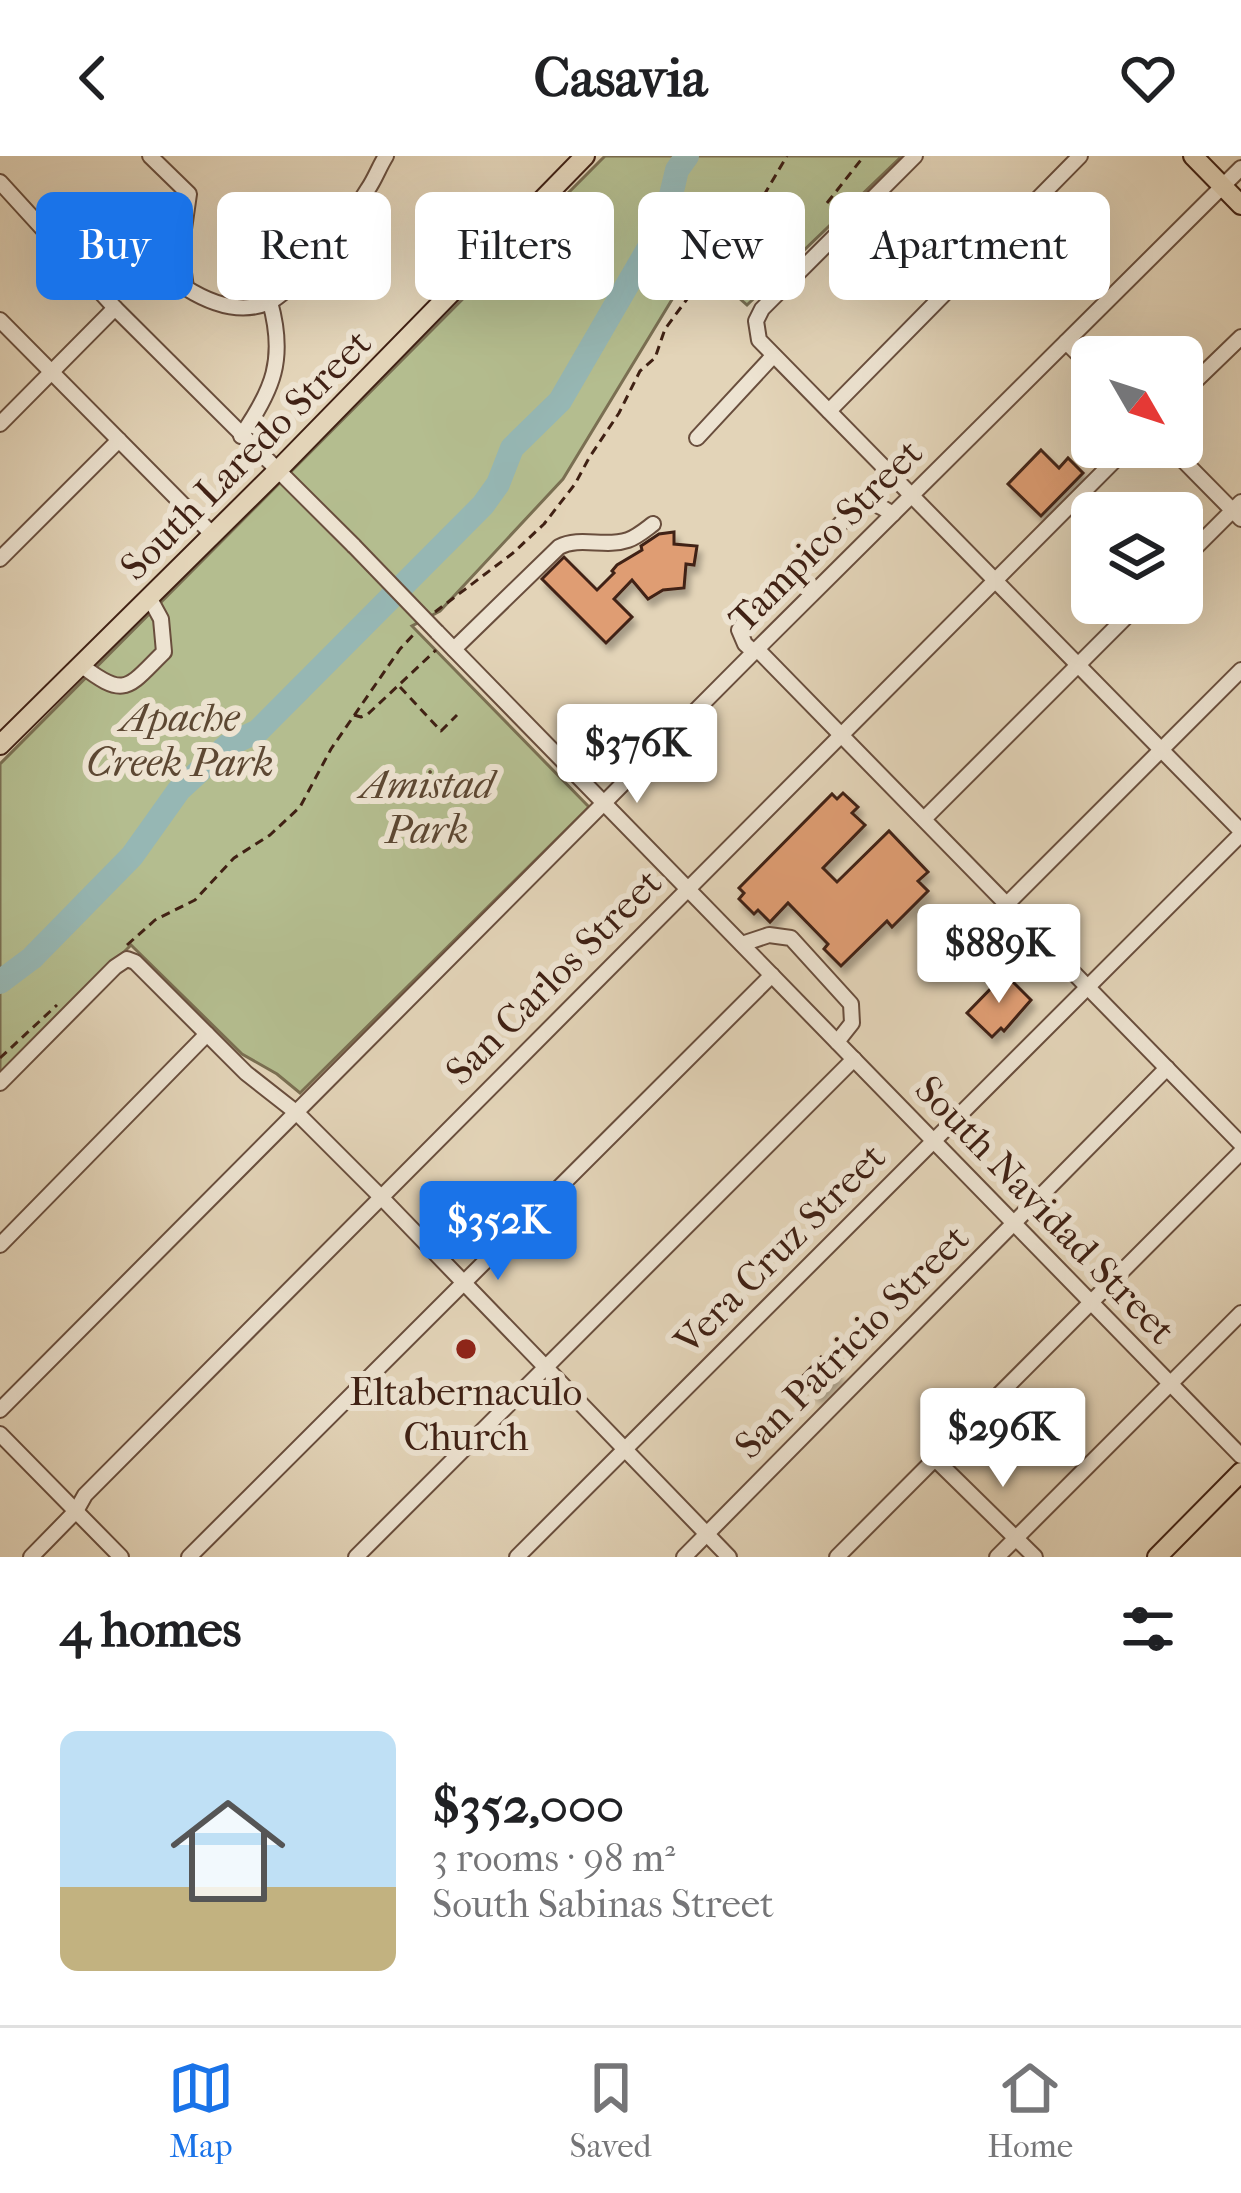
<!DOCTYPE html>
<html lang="en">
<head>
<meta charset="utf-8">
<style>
	:root { --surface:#fff; --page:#f2f2f2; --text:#202124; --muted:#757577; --line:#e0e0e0; --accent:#1a73e8 }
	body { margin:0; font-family:"IM FELL French Canon",serif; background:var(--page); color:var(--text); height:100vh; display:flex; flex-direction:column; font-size:45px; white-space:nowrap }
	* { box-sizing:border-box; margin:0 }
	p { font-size:39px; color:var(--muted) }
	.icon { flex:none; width:66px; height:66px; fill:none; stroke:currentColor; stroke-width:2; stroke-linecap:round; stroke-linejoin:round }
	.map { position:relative; height:1401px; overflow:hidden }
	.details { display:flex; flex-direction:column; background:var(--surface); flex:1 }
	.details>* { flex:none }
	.hud { position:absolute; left:36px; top:36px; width:1170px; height:108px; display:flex; gap:24px }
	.needle { width:78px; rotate:129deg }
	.tools { position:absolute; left:1071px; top:180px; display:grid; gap:24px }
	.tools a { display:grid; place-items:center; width:132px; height:132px; border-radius:18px; background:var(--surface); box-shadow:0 12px 48px #0002; font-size:60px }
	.price { position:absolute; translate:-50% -102px; padding:0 27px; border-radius:12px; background:#fff; color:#222; font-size:39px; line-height:78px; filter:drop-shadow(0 3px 6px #0008) }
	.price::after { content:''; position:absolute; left:50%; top:72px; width:36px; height:27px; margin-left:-18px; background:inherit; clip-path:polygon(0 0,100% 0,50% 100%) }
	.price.active { background:var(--accent); color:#fff }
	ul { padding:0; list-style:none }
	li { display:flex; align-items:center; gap:36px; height:300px; padding:0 60px }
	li+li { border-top:3px solid var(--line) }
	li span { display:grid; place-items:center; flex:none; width:336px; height:240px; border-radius:18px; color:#555 }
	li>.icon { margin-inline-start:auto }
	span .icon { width:144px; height:144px; fill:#fffc; stroke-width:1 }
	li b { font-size:51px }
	h2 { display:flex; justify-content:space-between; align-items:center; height:144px; padding:0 60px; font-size:51px }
	.tag { padding:0 42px; border-radius:18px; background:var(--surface); box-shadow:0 12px 48px #0002; font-size:42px; line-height:108px }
	.tag.active { background:var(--accent); color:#fff }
	header { display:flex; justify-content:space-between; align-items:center; height:156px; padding:0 60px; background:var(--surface); font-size:54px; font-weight:700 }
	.menu { display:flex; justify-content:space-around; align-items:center; height:168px; border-top:3px solid var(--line); background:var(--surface); font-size:33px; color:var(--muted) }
	.menu a { display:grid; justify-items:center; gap:6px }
	.menu .active { color:var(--accent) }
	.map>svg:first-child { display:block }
	.green { fill:#b4bd8f; stroke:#7a6f52; stroke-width:3 }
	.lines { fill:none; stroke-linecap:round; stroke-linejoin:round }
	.river { stroke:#96b7b4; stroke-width:24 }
	.building { fill:#df9d73; stroke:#402114; stroke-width:3; filter:url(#shadow) }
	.minor-casing { stroke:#694e3d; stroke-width:18 }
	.major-casing { stroke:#402114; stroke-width:22 }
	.path { stroke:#402114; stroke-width:3; stroke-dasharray:9 6; stroke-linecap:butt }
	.minor { stroke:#ede3d1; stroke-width:14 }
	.major { stroke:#e3d4b8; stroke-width:18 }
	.minor-bridge-casing { stroke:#694e3d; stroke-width:18; stroke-linecap:butt }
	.minor-bridge { stroke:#ede3d1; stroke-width:14 }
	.poi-dot { fill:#8f2418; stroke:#ede3d1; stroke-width:4.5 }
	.labels { text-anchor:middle; stroke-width:12; stroke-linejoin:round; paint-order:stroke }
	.street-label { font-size:39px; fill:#402114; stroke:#ede3d1 }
	.park-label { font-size:39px; font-style:italic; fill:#5d4833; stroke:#ede3d1 }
	.poi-label { font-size:39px; fill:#402114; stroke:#ede3d1 }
</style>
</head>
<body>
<header><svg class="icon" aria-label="back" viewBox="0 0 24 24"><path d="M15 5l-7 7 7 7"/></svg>Casavia<svg class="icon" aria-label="heart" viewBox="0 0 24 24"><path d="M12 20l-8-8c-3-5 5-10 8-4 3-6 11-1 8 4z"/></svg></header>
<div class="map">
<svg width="1241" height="1401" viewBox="0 0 1241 1401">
	<defs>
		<filter id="shadow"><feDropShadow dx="4" dy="7" stdDeviation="3" flood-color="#0004"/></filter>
	</defs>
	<rect width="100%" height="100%" fill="#e3d4b8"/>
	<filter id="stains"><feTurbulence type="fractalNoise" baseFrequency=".00167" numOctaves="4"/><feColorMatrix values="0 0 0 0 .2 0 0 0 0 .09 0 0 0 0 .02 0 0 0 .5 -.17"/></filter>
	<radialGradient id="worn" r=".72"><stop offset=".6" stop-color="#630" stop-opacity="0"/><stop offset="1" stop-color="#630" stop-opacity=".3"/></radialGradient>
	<path class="green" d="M605,0H902L747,149L696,104L563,323L440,455L412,470L589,651L300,937L277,918L242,898L131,789L0,919V608Z"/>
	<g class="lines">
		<path class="river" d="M0,826L32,802L132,700L179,634L228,589L258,575L483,349L498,328L512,292L560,245L665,64L677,14L687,0"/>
	</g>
	<g class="building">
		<path d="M1041,294L1059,312L1068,302L1083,317L1041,360L1008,328Z"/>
		<path d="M674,376V388L697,390L694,409L686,408L684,432L663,434L648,443L632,424L614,443L632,461L606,487L542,423L564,401L597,434L614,417L612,415L617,409L642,394L641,390L659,378Z"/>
		<path d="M843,637L858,651L852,657L865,669L823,712L837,726L889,675L928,716L918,725L928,735L892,771L887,765L841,810L824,793L828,788L788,747L770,766L758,754L754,758L739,743L744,737L739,732L832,638L837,643Z"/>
		<path d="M947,761L976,790L963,804L933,775Z"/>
		<path d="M1005,818L1031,844L1004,875L1001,872L992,881L967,857Z"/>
		<path d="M821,1201L839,1218L818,1240L800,1223Z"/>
	</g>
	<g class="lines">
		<g class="minor-casing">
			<g id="minor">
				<path d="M150,0L189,38L181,94L186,132C210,147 239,158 267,147C294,137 352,59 368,33C375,23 379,11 386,0"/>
				<path d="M915,0L762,153L756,165L759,184L1241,675"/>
				<path d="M0,26L115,152L354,390"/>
				<path d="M0,164L212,378"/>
				<path d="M1066,186L1092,212"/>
				<path d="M1182,238L1241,181"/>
				<path d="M829,255L1080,0"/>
				<path d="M0,268L115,152"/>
				<path d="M241,280C273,234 286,203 270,146"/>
				<path d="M697,282L773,200"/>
				<path d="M1170,291L1241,363"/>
				<path d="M0,403L119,284"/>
				<path d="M1182,405L1241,346"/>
				<path d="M437,476L1241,1300"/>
				<path d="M454,493L559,391C580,380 605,392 628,384C637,381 645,374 653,368"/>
				<path d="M757,493L1241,988"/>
				<path d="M754,496L745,488L739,474L745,465L857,351C872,344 880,350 893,358"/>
				<path d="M81,509C126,544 128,531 164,496L161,463L149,441"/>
				<path d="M924,663L1140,447"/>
				<path d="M1007,748L1241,514"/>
				<path d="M742,788L769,779L791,782L851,848L852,867L837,886"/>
				<path d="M0,927L115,811L127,803L135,806L246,917L297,957L381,1041L729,1401"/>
				<path d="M0,1089L207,878"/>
				<path d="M0,1254L757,493L1241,12"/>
				<path d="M0,1278L121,1401"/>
				<path d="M935,1303L1035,1401"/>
				<path d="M31,1401L76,1355L85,1339L1128,291"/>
				<path d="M189,1401L772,819"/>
				<path d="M356,1401L854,903"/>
				<path d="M517,1401L1241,678"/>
				<path d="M684,1401L1167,912"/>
				<path d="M837,1401L1241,996"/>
				<path d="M997,1401L1241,1157"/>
			</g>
		</g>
		<g class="major-casing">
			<g id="major">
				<path d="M1193,0L1241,49"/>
				<path d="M0,589L278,314L585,0"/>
				<path d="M1157,1401L1241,1316"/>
			</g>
		</g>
		<g class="path">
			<path d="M827,47L864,0"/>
			<path d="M435,456L513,397L544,368L575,328L589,302L619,257L640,215L655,202L665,173L696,131L712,93L761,44L787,0"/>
			<path d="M400,531L441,575L457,559"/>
			<path d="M354,559L361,561L368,558L436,494"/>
			<path d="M127,789L155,764L195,744L234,702L270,679L300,651L331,593L400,493L416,476"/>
			<path d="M0,902L57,849"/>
		</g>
		<use href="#minor" class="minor"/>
		<use href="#major" class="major"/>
		<g class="minor-bridge-casing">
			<path id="minor-bridge" d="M354,390L437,476"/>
		</g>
		<use href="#minor-bridge" class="minor-bridge"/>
	</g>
	<circle class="poi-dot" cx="466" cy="1193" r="12"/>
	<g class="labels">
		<g class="street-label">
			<text transform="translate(245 298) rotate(-45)" y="14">South Laredo Street</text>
			<text transform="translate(825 379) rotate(-45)" y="14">Tampico Street</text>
			<text transform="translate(553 820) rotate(-45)" y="14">San Carlos Street</text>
			<text transform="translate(1046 1053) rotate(46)" y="14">South Navidad Street</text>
			<text transform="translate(779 1092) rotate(-45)" y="14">Vera Cruz Street</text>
			<text transform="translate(851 1185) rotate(-45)" y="14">San Patricio Street</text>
		</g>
		<g class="park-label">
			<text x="180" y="575">Apache<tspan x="180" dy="45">Creek Park</tspan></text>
			<text x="427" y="642">Amistad<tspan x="427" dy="45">Park</tspan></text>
		</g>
		<g class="poi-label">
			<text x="466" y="1249">Eltabernaculo<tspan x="466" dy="45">Church</tspan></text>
		</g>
	</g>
	<rect width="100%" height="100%" filter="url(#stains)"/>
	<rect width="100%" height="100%" fill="url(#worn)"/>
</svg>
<div class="tools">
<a><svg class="needle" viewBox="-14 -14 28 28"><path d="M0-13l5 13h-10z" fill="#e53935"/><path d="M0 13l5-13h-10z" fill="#757577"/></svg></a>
<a><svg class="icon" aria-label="layers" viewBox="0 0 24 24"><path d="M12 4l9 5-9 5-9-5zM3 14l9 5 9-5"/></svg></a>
</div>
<b class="price" style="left:637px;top:650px">$376K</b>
<b class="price" style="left:999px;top:850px">$889K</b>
<b class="price active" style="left:498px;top:1127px">$352K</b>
<b class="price" style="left:1003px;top:1334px">$296K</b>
<div class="hud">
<a class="tag active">Buy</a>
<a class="tag">Rent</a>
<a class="tag">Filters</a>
<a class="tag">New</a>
<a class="tag">Apartment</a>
</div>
</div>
<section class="details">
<h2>4 homes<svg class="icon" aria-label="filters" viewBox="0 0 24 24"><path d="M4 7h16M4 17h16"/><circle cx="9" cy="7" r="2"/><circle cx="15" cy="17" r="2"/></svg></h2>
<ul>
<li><span style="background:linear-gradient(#bfe0f5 65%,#c2b280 0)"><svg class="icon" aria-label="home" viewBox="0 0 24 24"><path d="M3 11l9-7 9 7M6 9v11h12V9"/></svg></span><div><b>$352,000</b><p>3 rooms · 98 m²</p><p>South Sabinas Street</p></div></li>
</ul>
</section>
<nav class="menu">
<a class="active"><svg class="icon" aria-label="map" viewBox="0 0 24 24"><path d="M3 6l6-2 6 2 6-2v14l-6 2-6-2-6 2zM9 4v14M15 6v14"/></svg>Map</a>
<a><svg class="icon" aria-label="saved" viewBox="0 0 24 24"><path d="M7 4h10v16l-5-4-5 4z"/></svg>Saved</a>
<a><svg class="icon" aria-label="home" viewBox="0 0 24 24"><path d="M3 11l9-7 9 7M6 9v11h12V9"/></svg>Home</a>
</nav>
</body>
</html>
